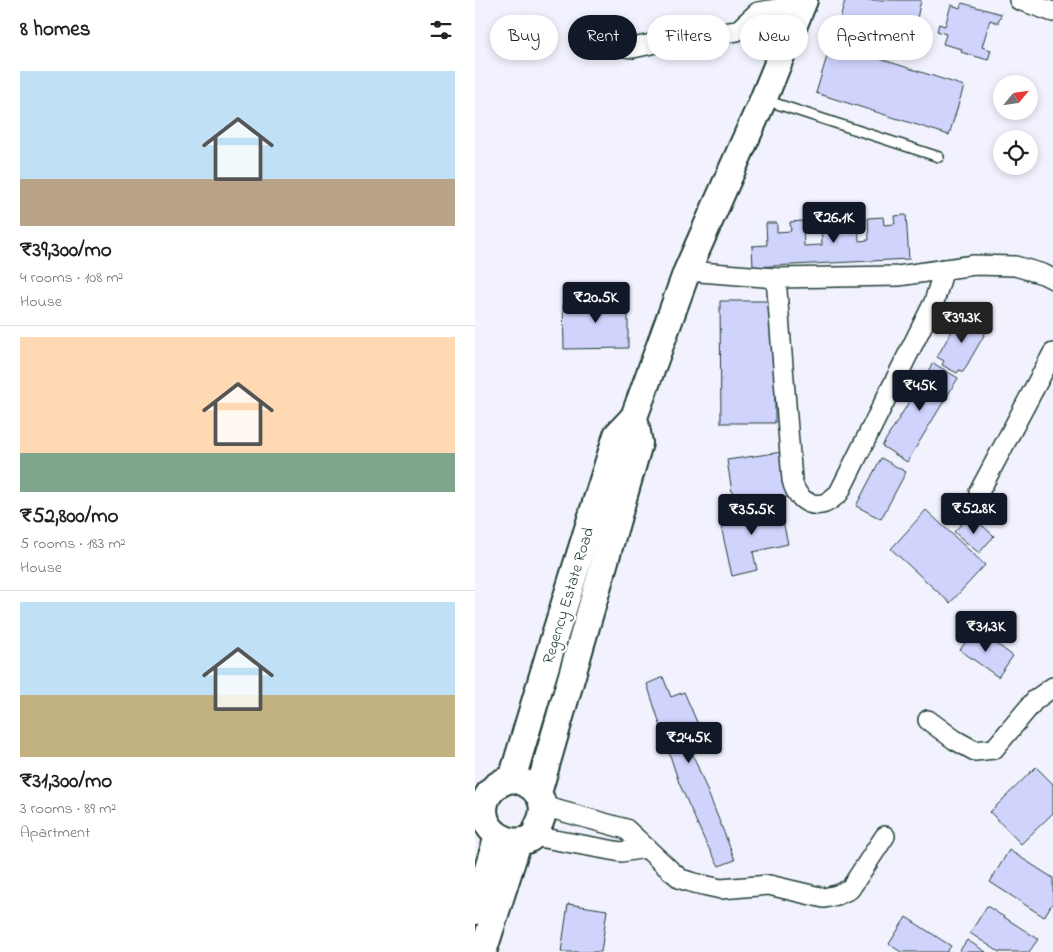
<!DOCTYPE html>
<html lang="en">
<head>
<meta charset="utf-8">
<style>
	:root { --surface:#fff; --page:#f2f2f2; --text:#202124; --muted:#757577; --line:#e0e0e0; --accent:#111827 }
	body { margin:0; font-family:"Indie Flower",sans-serif; background:var(--page); color:var(--text); height:100vh; display:flex; flex-direction:column; font-size:19px; white-space:nowrap }
	* { box-sizing:border-box; margin:0 }
	p { font-size:16px; color:var(--muted) }
	.icon { flex:none; width:28px; height:28px; fill:none; stroke:currentColor; stroke-width:2; stroke-linecap:round; stroke-linejoin:round }
	.map { position:relative; flex:1; overflow:hidden }
	.drawer { display:flex; flex-direction:column; background:var(--surface); width:475px }
	.drawer>* { flex:none }
	.hud { position:absolute; left:15px; top:15px; width:475px; height:45px; display:flex; gap:10px }
	.needle { width:32px; rotate:61deg }
	.tools { position:absolute; left:518px; top:75px; display:grid; gap:10px }
	.tools a { display:grid; place-items:center; width:45px; height:45px; border-radius:50%; background:var(--surface); box-shadow:0 2px 8px #0003; font-size:25px }
	.price { position:absolute; translate:-50% -42px; padding:0 11px; border-radius:5px; background:var(--accent); color:#fff; font-size:16px; line-height:32px; filter:drop-shadow(0 1px 2px #0008) }
	.price::after { content:''; position:absolute; left:50%; top:30px; width:15px; height:11px; margin-left:-8px; background:inherit; clip-path:polygon(0 0,100% 0,50% 100%) }
	.price.on { background:#222; color:#fff }
	ul { padding:0; list-style:none }
	li { display:grid; align-content:center; gap:10px; height:265px; padding:0 20px }
	li+li { border-top:1px solid var(--line) }
	li span { display:grid; place-items:center; height:155px; border-radius:0px; color:#555 }
	li>.icon { margin-inline-start:auto }
	span .icon { width:90px; height:90px; fill:#fffc; stroke-width:1 }
	li b { font-size:21px }
	h2 { display:flex; justify-content:space-between; align-items:center; height:60px; padding:0 20px; font-size:21px }
	.chip { padding:0 18px; border-radius:22px; background:var(--surface); box-shadow:0 2px 8px #0003; font-size:18px; line-height:45px }
	.chip.on { background:var(--accent); color:#fff }
	main { display:flex; flex:1; min-height:0 }
	.map>svg:first-child { display:block }
	.building { fill:#d0d4fd; stroke:#1f3d34 }
	.lines { fill:none; stroke-linecap:round; stroke-linejoin:round }
	.lane-casing { stroke:#1f3d34; stroke-width:12 }
	.street-casing { stroke:#1f3d34; stroke-width:22 }
	.secondary-casing { stroke:#1f3d34; stroke-width:30 }
	.lane { stroke:#fff; stroke-width:9 }
	.street { stroke:#fff; stroke-width:19 }
	.secondary { stroke:#fff; stroke-width:26 }
	.labels { text-anchor:middle; stroke-width:4.5; stroke-linejoin:round; paint-order:stroke }
	.street-label { font-size:16px; fill:#1f3d34; stroke:#fff }
</style>
</head>
<body>
<main>
<section class="drawer">
<h2>8 homes<svg class="icon" aria-label="filters" viewBox="0 0 24 24"><path d="M4 7h16M4 17h16"/><circle cx="9" cy="7" r="2"/><circle cx="15" cy="17" r="2"/></svg></h2>
<ul>
<li><span style="background:linear-gradient(#bfe0f5 70%,#b9a48a 0)"><svg class="icon" aria-label="home" viewBox="0 0 24 24"><path d="M3 11l9-7 9 7M6 9v11h12V9"/></svg></span><div><b>₹39,300/mo</b><p>4 rooms · 108 m²</p><p>House</p></div></li>
<li><span style="background:linear-gradient(#ffd9b3 75%,#7fa58c 0)"><svg class="icon" aria-label="home" viewBox="0 0 24 24"><path d="M3 11l9-7 9 7M6 9v11h12V9"/></svg></span><div><b>₹52,800/mo</b><p>5 rooms · 183 m²</p><p>House</p></div></li>
<li><span style="background:linear-gradient(#bfe0f5 60%,#c2b280 0)"><svg class="icon" aria-label="home" viewBox="0 0 24 24"><path d="M3 11l9-7 9 7M6 9v11h12V9"/></svg></span><div><b>₹31,300/mo</b><p>3 rooms · 89 m²</p><p>Apartment</p></div></li>
</ul>
</section>
<div class="map">
<svg width="578" height="952" viewBox="0 0 578 952">
	<rect width="100%" height="100%" fill="#f1f2fe"/>
	<filter id="ink" filterUnits="userSpaceOnUse"><feTurbulence type="fractalNoise" baseFrequency=".02" numOctaves="2"/><feDisplacementMap in="SourceGraphic" scale="10" xChannelSelector="R" yChannelSelector="G"/><feConvolveMatrix kernelMatrix="1 2 1 2 8 2 1 2 1" color-interpolation-filters="sRGB"/></filter>
	<g filter="url(#ink)">
		<g class="building">
			<path d="M370,0H446L438,37L365,20Z"/>
			<path d="M487,3L526,14L523,23L515,20L507,47L516,50L513,60L486,52L487,49L468,44L471,34L462,31L464,24L470,26L476,5L485,8Z"/>
			<path d="M356,43L489,86L474,135L341,93Z"/>
			<path d="M431,215L434,259L278,267L277,246L292,245L291,223H302V232L316,231L315,222L328,221L329,246L347,245L346,220H360V230H370L369,219L383,218L384,241L394,240L393,218L408,217L409,225L420,224L419,216Z"/>
			<path d="M153,300V348L89,349L88,301Z"/>
			<path d="M245,301H300V423H246Z"/>
			<path d="M486,315L491,318L493,315L509,324L507,328L512,330L488,372L484,370L482,373L467,365L469,361L462,357Z"/>
			<path d="M458,363L483,378L432,462L407,446Z"/>
			<path d="M307,452L314,497L259,505L252,460Z"/>
			<path d="M406,458L431,472L406,519L381,506Z"/>
			<path d="M304,503L313,544L278,552L282,570L257,576L244,517Z"/>
			<path d="M451,510L510,565L475,603L416,549Z"/>
			<path d="M500,519L519,536L504,553L479,532L490,520L495,525Z"/>
			<path d="M500,628L538,656L523,677L485,650Z"/>
			<path d="M188,677L196,697L209,692L231,743L216,750L260,860L244,866L230,841L204,783L172,684Z"/>
			<path d="M561,767L578,784V813L546,844L515,812Z"/>
			<path d="M534,850L578,878V902L569,917L515,882Z"/>
			<path d="M93,904L132,910L126,952H86Z"/>
			<path d="M512,906L563,939L554,952H524L495,933Z"/>
			<path d="M431,917L476,946L472,952H426L414,944Z"/>
			<path d="M492,940L511,952H484Z"/>
		</g>
		<g class="lines">
			<g class="lane-casing">
				<path id="lane" d="M290,100L464,157"/>
			</g>
			<g class="street-casing">
				<g id="street">
					<path d="M544,0L578,12"/>
					<path d="M123,36L142,46L158,48L186,42L262,31L283,12L327,5"/>
					<path d="M212,271L301,278L423,276L499,265L540,266L568,274L578,279"/>
					<path d="M301,278L317,480C320,494 330,507 347,504C353,503 359,497 364,493L459,302L469,269"/>
					<path d="M504,492L578,353"/>
					<path d="M453,720L480,740L500,751L519,749L560,700L578,687"/>
					<path d="M68,806L151,829L195,870L206,879L219,883L246,889L294,885L349,898L362,895L375,889L410,836"/>
					<path d="M58,836L146,852L171,848"/>
				</g>
			</g>
			<g class="secondary-casing">
				<g id="secondary">
					<path d="M37,779L80,635L142,435L159,417"/>
					<path d="M37,779C61,783 76,803 63,826C62,829 60,834 58,836C52,842 43,842 36,841C0,832 0,787 37,779Z"/>
					<path d="M63,793L164,443L159,417L212,271L288,100L329,0"/>
					<path d="M0,911L23,836"/>
					<path d="M8,952L43,842"/>
				</g>
			</g>
			<use href="#lane" class="lane"/>
			<use href="#street" class="street"/>
			<use href="#secondary" class="secondary"/>
		</g>
	</g>
	<g class="labels">
		<g class="street-label">
			<text transform="translate(92 595) rotate(-73)" y="6">Regency Estate Road</text>
		</g>
	</g>
</svg>
<div class="tools">
<a><svg class="needle" viewBox="-14 -14 28 28"><path d="M0-13l5 13h-10z" fill="#e53935"/><path d="M0 13l5-13h-10z" fill="#757577"/></svg></a>
<a><svg class="icon" aria-label="locate" viewBox="0 0 24 24"><circle cx="12" cy="12" r="6"/><path d="M12 2v4M12 18v4M2 12h4M18 12h4"/></svg></a>
</div>
<b class="price" style="left:359px;top:244px">₹26.1K</b>
<b class="price" style="left:121px;top:324px">₹20.5K</b>
<b class="price on" style="left:487px;top:344px">₹39.3K</b>
<b class="price" style="left:445px;top:412px">₹45K</b>
<b class="price" style="left:499px;top:535px">₹52.8K</b>
<b class="price" style="left:277px;top:536px">₹35.5K</b>
<b class="price" style="left:511px;top:653px">₹31.3K</b>
<b class="price" style="left:214px;top:764px">₹24.5K</b>
<div class="hud">
<a class="chip">Buy</a>
<a class="chip on">Rent</a>
<a class="chip">Filters</a>
<a class="chip">New</a>
<a class="chip">Apartment</a>
</div>
</div>
</main>
</body>
</html>
